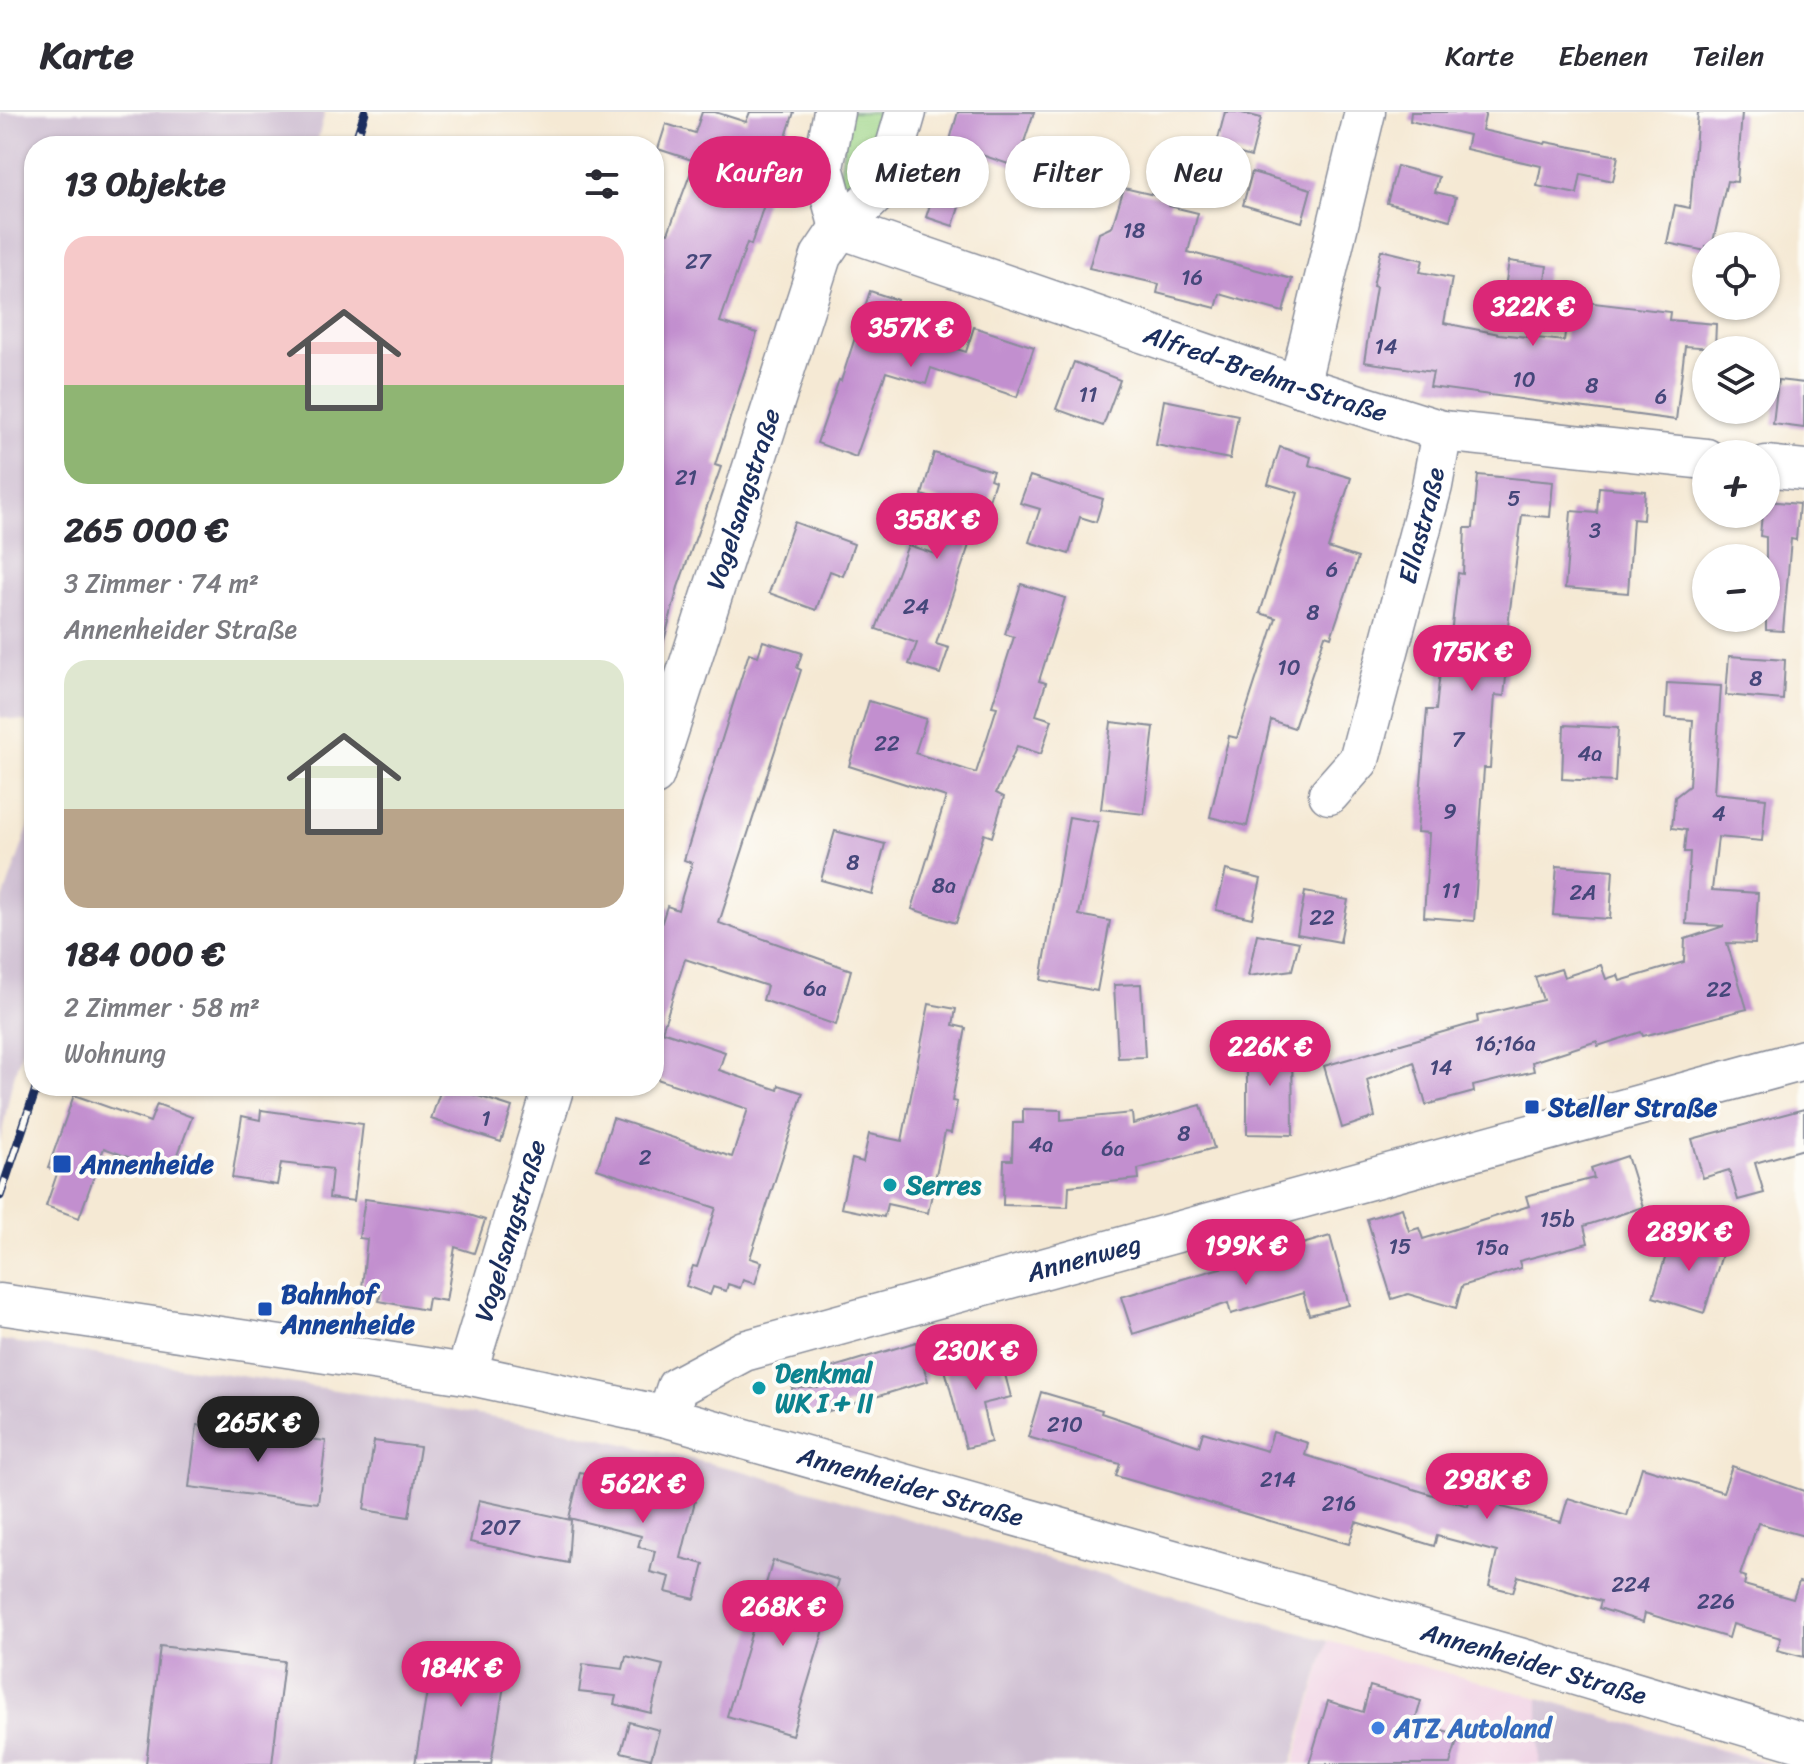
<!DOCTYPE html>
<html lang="de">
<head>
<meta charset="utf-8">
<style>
	:root { --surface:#fff; --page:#f2f2f3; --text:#2b2b33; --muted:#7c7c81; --line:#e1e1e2; --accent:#db2777 }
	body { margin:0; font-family:Sriracha,sans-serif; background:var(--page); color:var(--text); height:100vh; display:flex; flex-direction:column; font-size:30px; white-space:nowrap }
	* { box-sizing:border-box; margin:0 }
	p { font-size:26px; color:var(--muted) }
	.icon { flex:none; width:44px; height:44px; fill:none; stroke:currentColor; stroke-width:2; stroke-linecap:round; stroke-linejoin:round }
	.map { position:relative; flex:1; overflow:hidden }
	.panel { position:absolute; left:24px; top:24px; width:640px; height:960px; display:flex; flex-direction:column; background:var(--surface); border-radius:32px; box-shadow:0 2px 6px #0004 }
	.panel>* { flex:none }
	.guide { position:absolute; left:688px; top:24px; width:760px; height:72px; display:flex; gap:16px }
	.controls { position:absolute; left:1692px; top:120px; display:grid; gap:16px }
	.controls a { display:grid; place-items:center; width:88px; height:88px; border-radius:50%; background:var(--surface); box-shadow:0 2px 6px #0004; font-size:40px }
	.price { position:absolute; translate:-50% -68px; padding:0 18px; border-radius:28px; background:var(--accent); color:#fff; font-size:26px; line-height:52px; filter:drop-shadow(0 2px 4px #0008) }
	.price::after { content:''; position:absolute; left:50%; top:48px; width:24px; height:18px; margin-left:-12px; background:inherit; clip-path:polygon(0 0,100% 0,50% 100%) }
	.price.selected { background:#222; color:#fff }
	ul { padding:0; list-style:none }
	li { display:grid; align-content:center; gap:16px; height:424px; padding:0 40px }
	li span { display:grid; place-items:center; height:248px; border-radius:24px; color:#555 }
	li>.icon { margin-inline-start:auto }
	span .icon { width:144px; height:144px; fill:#fffc; stroke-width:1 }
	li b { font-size:34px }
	h2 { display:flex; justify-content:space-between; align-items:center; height:96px; padding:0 40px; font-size:34px }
	.tag { padding:0 28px; border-radius:36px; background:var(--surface); box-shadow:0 2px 6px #0004; font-size:28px; line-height:72px }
	.tag.selected { background:var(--accent); color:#fff }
	header { display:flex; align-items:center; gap:48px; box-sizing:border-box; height:112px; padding:0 40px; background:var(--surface); border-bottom:2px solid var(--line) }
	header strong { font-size:38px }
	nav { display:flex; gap:44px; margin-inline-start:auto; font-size:28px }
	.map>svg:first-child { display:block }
	.built { fill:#f0d0e4 }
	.industrial { fill:#cebed1 }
	.green { fill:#9cd486; stroke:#5c8272; stroke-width:2 }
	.building { fill:#c28fcf }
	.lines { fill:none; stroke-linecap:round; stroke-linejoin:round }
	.minor-casing { stroke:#888c99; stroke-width:43 }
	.minor { stroke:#fff; stroke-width:40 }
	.rail-casing { stroke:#1b2f5e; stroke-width:9 }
	.rail { stroke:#fdfcf7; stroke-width:6; stroke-dasharray:18; stroke-linecap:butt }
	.transit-dot { fill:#1a4fb4; stroke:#fdfcf7; stroke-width:3 }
	.culture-dot { fill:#0f9aa8; stroke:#fdfcf7; stroke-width:3 }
	.shop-dot { fill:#3f7fe0; stroke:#fdfcf7; stroke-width:3 }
	.labels { text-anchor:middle; stroke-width:8; stroke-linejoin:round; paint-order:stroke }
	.number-label { font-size:22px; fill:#45477a }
	.street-label { font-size:26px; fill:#1b2f5e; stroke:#fdfcf7 }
	.transit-label { font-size:26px; font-weight:bold; fill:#164399; stroke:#fdfcf7; text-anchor:start }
	.culture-label { font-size:26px; font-weight:bold; fill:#0d838f; stroke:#fdfcf7; text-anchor:start }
	.shop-label { font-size:26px; font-weight:bold; fill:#366cbe; stroke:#fdfcf7; text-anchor:start }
</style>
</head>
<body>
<header>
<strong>Karte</strong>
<nav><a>Karte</a><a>Ebenen</a><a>Teilen</a></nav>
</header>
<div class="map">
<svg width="1804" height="1652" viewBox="0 0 1804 1652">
	<rect width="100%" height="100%" fill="#fdfcf7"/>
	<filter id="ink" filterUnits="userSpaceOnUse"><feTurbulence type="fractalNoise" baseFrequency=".0125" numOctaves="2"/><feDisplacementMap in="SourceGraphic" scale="16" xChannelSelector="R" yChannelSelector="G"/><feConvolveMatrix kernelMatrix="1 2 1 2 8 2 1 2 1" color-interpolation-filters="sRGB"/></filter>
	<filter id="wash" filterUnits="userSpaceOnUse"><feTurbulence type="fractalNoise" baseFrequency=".006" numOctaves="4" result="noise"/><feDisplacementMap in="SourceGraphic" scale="32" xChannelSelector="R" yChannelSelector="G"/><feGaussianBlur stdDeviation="1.8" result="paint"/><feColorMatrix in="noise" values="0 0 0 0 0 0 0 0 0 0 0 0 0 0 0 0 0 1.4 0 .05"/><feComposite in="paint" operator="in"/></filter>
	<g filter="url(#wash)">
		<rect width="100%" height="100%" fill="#f5e9d4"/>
		<path class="built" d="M1328,1529L1539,1586L1773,1652H1294Z"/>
		<g class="industrial">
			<path d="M0,0H325L316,34H34V611L0,605Z"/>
			<path d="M34,700V901L12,970L0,1031V796Z"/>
			<path d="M0,1228L369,1283L581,1322L743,1359L1328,1529L1292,1652H0Z"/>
			<path d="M1539,1586L1768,1652H1539Z"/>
		</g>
		<path class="green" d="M848,0H896L864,79L849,76L839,68Z"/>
		<g id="blocks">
			<g class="building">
				<path d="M702,0H715L746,10L750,0H794L751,133L747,131L720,210L757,221L715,353L721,355L678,475L660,544L654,543V191L664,156L654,152V136L660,118L668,121L695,49L658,37L666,12L695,21Z"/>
				<path d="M958,0H1034L1024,30L1034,33L1026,58L976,41L953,114L926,105L932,87L922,84L937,39L946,42Z"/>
				<path d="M1225,0H1238L1261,6L1251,45L1216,35Z"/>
				<path d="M1411,0H1486L1482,18L1545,32L1546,30L1618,44L1613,69L1581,62L1577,82L1537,74L1541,54L1466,37L1469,23L1410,9Z"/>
				<path d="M1698,0H1742L1737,70L1727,69L1712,134H1706V139L1667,131L1675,93L1690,96Z"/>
				<path d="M1397,54L1439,65L1435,80L1456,85L1450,108L1387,91Z"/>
				<path d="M1252,60L1311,77L1302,110L1243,93Z"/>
				<path d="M1124,76L1171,87L1169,94L1198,101L1188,140L1292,167L1283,200L1220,182L1216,196L1157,181L1159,172L1089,156L1099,121L1112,115Z"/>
				<path d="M1381,138L1423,148L1420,160L1452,166L1444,211L1499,222L1564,229L1569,188L1670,200L1669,208L1716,212L1715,236L1685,234L1676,308L1430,275L1433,260L1364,250L1376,175L1373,174Z"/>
				<path d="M1509,149L1547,154L1543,182L1505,176Z"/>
				<path d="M870,179L897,188L889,216L966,240L974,215L1034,235L1017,285L931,256L926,272L886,260L856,345L817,331L839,268L841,269Z"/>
				<path d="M1074,250L1120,268L1103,314L1056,297Z"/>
				<path d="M1778,268L1804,271V316L1773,312Z"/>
				<path d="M1164,288L1238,303L1230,347L1156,333Z"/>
				<path d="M1280,335L1311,345L1309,353L1351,366L1328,436L1358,446L1331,525L1325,523L1294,616L1271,608L1247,714L1210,705L1229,624L1237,626L1276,506L1260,501L1298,381L1268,372Z"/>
				<path d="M934,341L993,359L990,367L995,369L979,420L974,418L936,532L949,536L940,562L909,552L917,531L876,517L908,433L935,442L950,392L922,383Z"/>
				<path d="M1478,363L1553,370L1550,405L1522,403L1505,537H1509L1504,584L1495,583L1490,656H1484L1474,809L1424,805L1429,721L1417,720L1427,598H1436L1443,530L1450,531L1458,461L1463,462L1465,416H1473Z"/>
				<path d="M1030,364L1103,387L1096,410L1080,405L1069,442L1029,430L1040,397L1020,391Z"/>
				<path d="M1599,375L1645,379L1643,408L1633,407L1628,481L1565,476L1571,399L1597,401Z"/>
				<path d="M1766,389L1799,392L1796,428L1791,427L1783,519L1766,518V425L1760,424L1762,402H1766Z"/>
				<path d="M794,410L854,432L843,464L830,459L816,498L769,481Z"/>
				<path d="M1021,472L1065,486L1039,569L1046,571L1036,603L1052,608L1041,642L1017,634L996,681L1004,685L992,725L984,722L956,811L912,797L946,685L849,654L869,589L926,607L915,641L976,661L997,595L992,594L1014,525L1005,522Z"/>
				<path d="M763,529L802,541L797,556L801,558L719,811L851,858L836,913L763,888L767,874L685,847L662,919L725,940L719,958L778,978L779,973L803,981L750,1146L762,1150L755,1172L743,1168L740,1176L728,1172L726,1179L713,1175L710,1183L686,1174L693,1154L697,1155L716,1096L597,1057L613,1006L732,1045L748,997L654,966V835L667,794L678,798L692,751L684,748L749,541L758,544Z"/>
				<path d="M1729,544L1785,548L1783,588L1726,583Z"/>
				<path d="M1667,571L1721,574L1714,681L1766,686L1762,729L1718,725L1712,778L1758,781L1755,832L1727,831L1747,897L1643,924L1641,920L1598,934L1597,929L1532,950L1534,959L1473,974L1474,980L1426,993L1414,950L1367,968L1375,1005L1342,1016L1324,954L1478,910L1477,904L1543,888L1535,865L1561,857L1564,865L1601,853L1606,867L1618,863L1620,869L1684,850L1685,827L1724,814L1686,812L1690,740H1684L1686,718L1672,716L1675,685L1689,674L1693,608L1665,606Z"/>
				<path d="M1111,610L1154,615L1144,702L1101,697Z"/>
				<path d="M1564,613L1618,616L1615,670L1562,667Z"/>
				<path d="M1069,705L1098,710L1079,803L1110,809L1097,879L1041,868Z"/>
				<path d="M835,719L885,732L872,782L821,768Z"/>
				<path d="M1557,754L1613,758L1610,807L1553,803Z"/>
				<path d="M1226,758L1261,767L1252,806L1216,798Z"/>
				<path d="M1305,780L1348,788L1340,830L1297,822Z"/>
				<path d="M1257,822L1299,830L1292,858L1248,864Z"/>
				<path d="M1141,872L1145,945L1118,946L1114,873Z"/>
				<path d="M929,892L956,897L953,913L966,916L952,989L957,990L951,1021L945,1020L928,1101L887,1092L884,1105L841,1096L852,1047L863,1050L869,1022L902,1029Z"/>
				<path d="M1292,928L1293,1023L1247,1022V930Z"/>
				<path d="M442,974H474L472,982L512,995L501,1030L431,1007Z"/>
				<path d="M74,983L150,1010L157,992L192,1005L171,1061L104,1036L79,1106L46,1094L58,1059L48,1056Z"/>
				<path d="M1201,993L1214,1036L1138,1057L1139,1067L1069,1074L1068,1095L1003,1093L1004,1048H1012L1013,1011H1023V997L1061,998V1008L1132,1001L1133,1012Z"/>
				<path d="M1804,997V1037L1755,1051L1764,1081L1738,1088L1729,1058L1703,1066L1692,1027Z"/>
				<path d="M261,998L363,1012L354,1089L329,1086L332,1057L281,1051L277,1073L232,1066L242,1004L260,1008Z"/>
				<path d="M1627,1044L1643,1095L1584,1114L1588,1131L1519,1149L1521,1156L1462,1174L1456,1196L1408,1182L1392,1187L1367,1107L1402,1096L1409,1119L1419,1116L1423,1127L1529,1094L1526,1084L1594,1066L1591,1056Z"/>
				<path d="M365,1087L463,1101L485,1108L474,1141L455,1135L446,1189L428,1186L426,1198L379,1189L381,1179L362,1176L367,1127L359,1126Z"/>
				<path d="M1673,1121L1724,1136L1704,1201L1653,1185Z"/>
				<path d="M1330,1124L1349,1193L1309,1203L1303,1181L1231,1202L1228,1191L1133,1222L1121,1185Z"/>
				<path d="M916,1230L928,1269L826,1300H792V1276H818L814,1261Z"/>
				<path d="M998,1236L1011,1285L982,1292L991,1330L966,1336L943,1250Z"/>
				<path d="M1041,1280L1102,1298L1101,1301L1199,1334L1203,1320L1267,1339L1273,1320L1308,1331L1305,1343L1468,1394L1475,1367L1507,1375L1502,1395L1561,1410L1568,1386L1627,1404L1642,1355L1723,1380L1732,1354L1804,1379V1424L1758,1411L1740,1463L1746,1465L1744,1473L1793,1487L1799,1470L1804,1471V1545L1777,1538L1781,1526L1733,1512L1729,1526L1645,1501L1643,1510L1599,1496L1601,1489L1518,1464L1513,1480L1489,1474L1497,1440L1437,1424L1434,1434L1356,1410L1349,1432L1116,1364L1120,1352L1028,1325Z"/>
				<path d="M197,1313L326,1329L318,1391L189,1375Z"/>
				<path d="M374,1329L420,1335L409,1405L364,1398Z"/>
				<path d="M580,1360L695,1389L681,1446L704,1452L695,1487L666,1480L670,1465L650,1460L655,1439L638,1435L641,1424L569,1406Z"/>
				<path d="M479,1388L571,1408L568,1451L470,1430Z"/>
				<path d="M773,1448L839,1468L792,1623L727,1604Z"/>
				<path d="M160,1534L284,1549L272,1652H146Z"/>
				<path d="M434,1537L508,1549L491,1652H415Z"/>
				<path d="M626,1544L663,1553L651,1601L614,1592L616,1584L579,1580L583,1552L623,1557Z"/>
				<path d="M1370,1574L1421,1589L1415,1610L1459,1623L1450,1652H1309L1328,1589L1363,1600Z"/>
				<path d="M629,1610L659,1618L651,1647L621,1640Z"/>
			</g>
		</g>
	</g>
	<g filter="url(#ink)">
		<use href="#blocks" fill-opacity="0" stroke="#888c99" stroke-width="2"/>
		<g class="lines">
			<g class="minor-casing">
				<g id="minor">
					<path d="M834,0L823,55L840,116"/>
					<path id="s1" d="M840,116L1299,274L1442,319L1706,347"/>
					<path d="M1299,274L1365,0"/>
					<path d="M1766,354L1804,358"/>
					<path id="s2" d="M654,663L821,144L840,116L885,73L906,0"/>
					<path id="s3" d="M1329,682L1359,648L1432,374L1442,319"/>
					<path id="s4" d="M0,1192L466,1262L667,1305L1519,1546L1804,1631"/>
					<path id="s5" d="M466,1262L554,974"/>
					<path id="s6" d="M667,1305L677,1275L744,1239L1804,948"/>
				</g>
			</g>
			<use href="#minor" class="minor"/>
			<g class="rail-casing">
				<g id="rail">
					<path d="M354,34L365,0"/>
					<path d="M0,1084L37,974"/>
				</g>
			</g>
			<use href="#rail" class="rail"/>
		</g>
	</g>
	<g class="transit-dot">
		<rect x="1524" y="987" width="16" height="16" rx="4"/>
		<rect x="52" y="1042" width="20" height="20" rx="4"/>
		<rect x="257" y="1189" width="16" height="16" rx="4"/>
	</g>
	<g class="culture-dot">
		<circle cx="890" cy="1073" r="8"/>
		<circle cx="759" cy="1276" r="8"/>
	</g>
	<circle class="shop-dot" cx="1378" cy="1616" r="8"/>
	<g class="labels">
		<g class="number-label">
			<text x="1134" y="126">18</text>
			<text x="698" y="157">27</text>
			<text x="1192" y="173">16</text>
			<text x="1386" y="242">14</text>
			<text x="1524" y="275">10</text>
			<text x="1592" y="281">8</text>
			<text x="1088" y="290">11</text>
			<text x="1661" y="292">6</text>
			<text x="686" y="373">21</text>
			<text x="1514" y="394">5</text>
			<text x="1595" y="426">3</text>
			<text x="1332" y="465">6</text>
			<text x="916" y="502">24</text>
			<text x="1313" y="508">8</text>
			<text x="1289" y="563">10</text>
			<text x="1756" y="574">8</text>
			<text x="1458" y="635">7</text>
			<text x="887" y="639">22</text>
			<text x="1590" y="649">4a</text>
			<text x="1450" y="707">9</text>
			<text x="1719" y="709">4</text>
			<text x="853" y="758">8</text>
			<text x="944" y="781">8a</text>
			<text x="1451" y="786">11</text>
			<text x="1583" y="788">2A</text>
			<text x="1322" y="813">22</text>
			<text x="815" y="884">6a</text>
			<text x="1719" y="885">22</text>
			<text x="1505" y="939">16;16a</text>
			<text x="1441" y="963">14</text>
			<text x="486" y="1014">1</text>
			<text x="1184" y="1029">8</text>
			<text x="1041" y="1040">4a</text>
			<text x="1113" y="1044">6a</text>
			<text x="645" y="1053">2</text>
			<text x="1557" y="1115">15b</text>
			<text x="1400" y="1142">15</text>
			<text x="1492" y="1143">15a</text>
			<text x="1065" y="1320">210</text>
			<text x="1278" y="1375">214</text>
			<text x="1339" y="1399">216</text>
			<text x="500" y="1423">207</text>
			<text x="1631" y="1480">224</text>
			<text x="1716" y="1497">226</text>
		</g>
		<g class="street-label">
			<text dy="9" stroke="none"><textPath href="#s1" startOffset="450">Alfred-Brehm-Straße</textPath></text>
			<text dy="9" stroke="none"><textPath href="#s2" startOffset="290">Vogelsangstraße</textPath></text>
			<text dy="9" stroke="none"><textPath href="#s3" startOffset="288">Ellastraße</textPath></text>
			<text dy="9" stroke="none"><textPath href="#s5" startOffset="150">Vogelsangstraße</textPath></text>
			<text dy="9" stroke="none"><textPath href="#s6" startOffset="460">Annenweg</textPath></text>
			<text dy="9" stroke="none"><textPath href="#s4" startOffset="930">Annenheider Straße</textPath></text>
			<text dy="9" stroke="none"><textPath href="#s4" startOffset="1578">Annenheider Straße</textPath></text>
		</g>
		<g class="transit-label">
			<text x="1548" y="1004">Steller Straße</text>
			<text x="80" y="1061">Annenheide</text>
			<text x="281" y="1191">Bahnhof<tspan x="281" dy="30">Annenheide</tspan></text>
		</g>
		<g class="culture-label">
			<text x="906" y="1082">Serres</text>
			<text x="775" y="1270">Denkmal<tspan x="775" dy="30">WK I + II</tspan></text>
		</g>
		<g class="shop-label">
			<text x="1394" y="1625">ATZ Autoland</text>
		</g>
	</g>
</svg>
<div class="controls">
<a><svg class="icon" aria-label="locate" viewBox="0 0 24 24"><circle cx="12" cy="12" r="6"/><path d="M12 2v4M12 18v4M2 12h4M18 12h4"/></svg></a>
<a><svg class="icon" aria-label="layers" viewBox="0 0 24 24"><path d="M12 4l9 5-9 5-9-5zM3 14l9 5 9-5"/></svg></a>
<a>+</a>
<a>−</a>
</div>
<b class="price" style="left:1533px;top:236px">322K €</b>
<b class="price" style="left:911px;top:257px">357K €</b>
<b class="price" style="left:937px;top:449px">358K €</b>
<b class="price" style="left:1472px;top:581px">175K €</b>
<b class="price" style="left:1270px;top:976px">226K €</b>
<b class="price" style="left:1689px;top:1161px">289K €</b>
<b class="price" style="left:1246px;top:1175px">199K €</b>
<b class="price" style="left:976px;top:1280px">230K €</b>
<b class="price selected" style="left:258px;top:1352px">265K €</b>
<b class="price" style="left:1487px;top:1409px">298K €</b>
<b class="price" style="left:643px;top:1413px">562K €</b>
<b class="price" style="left:783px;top:1536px">268K €</b>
<b class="price" style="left:461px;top:1597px">184K €</b>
<div class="guide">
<a class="tag selected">Kaufen</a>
<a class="tag">Mieten</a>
<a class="tag">Filter</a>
<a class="tag">Neu</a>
</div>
<section class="panel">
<h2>13 Objekte<svg class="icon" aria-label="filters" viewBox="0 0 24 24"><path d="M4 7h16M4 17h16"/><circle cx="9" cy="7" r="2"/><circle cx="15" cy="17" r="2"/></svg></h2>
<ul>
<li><span style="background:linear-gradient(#f6c9c9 60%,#8fb573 0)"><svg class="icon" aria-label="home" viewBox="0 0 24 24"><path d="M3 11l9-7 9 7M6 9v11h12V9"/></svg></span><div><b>265 000 €</b><p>3 Zimmer · 74 m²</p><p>Annenheider Straße</p></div></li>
<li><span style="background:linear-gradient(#dfe7d0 60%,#b9a48a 0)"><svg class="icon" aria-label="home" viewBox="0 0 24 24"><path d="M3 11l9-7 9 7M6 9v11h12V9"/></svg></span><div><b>184 000 €</b><p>2 Zimmer · 58 m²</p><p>Wohnung</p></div></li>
</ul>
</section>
</div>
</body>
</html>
